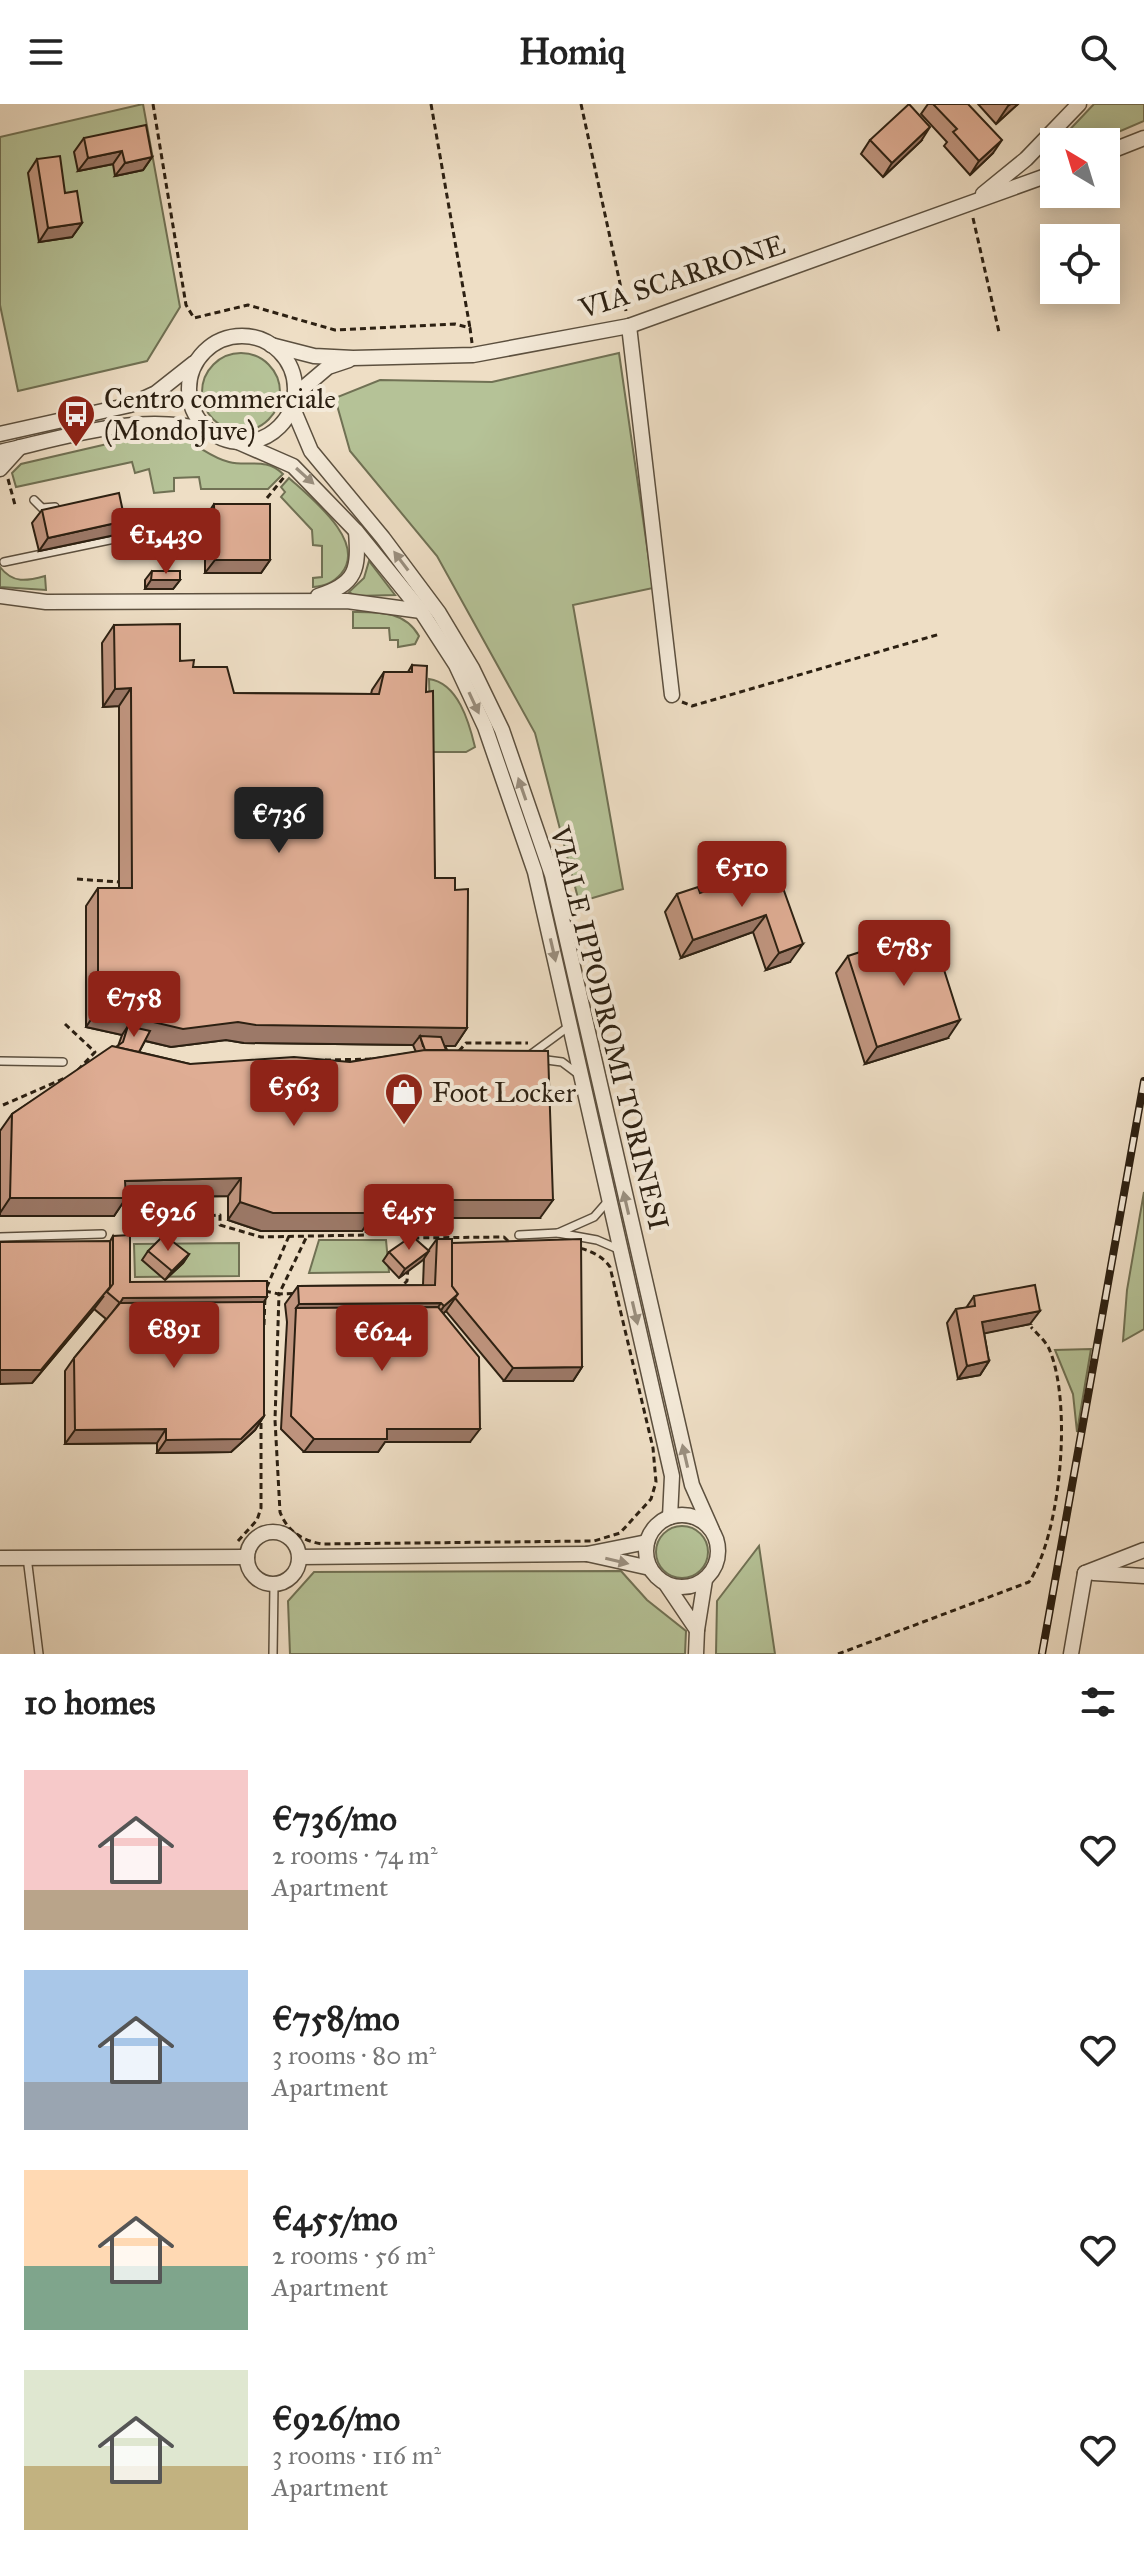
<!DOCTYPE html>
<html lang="en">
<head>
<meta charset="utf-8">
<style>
	:root { --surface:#fff; --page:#f6f6f6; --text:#222; --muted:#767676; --accent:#8f2418 }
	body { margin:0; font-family:"IM FELL Great Primer",serif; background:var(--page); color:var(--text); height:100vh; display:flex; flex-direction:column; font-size:30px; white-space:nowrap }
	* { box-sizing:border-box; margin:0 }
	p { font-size:26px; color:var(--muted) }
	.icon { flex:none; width:44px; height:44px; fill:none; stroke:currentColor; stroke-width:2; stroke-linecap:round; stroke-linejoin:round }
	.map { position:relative; height:1550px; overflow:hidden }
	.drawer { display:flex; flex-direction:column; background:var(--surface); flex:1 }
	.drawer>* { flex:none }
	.needle { width:52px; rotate:322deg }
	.controls { position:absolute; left:1040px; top:24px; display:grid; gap:16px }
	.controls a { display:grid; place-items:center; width:80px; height:80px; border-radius:0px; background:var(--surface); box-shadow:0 4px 20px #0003; font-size:40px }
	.price { position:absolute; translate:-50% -68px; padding:0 18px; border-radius:8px; background:var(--accent); color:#fff; font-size:26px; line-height:52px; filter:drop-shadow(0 2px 4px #0008) }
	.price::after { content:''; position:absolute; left:50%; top:48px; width:24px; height:18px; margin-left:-12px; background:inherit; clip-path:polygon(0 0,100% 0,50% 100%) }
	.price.selected { background:#222; color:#fff }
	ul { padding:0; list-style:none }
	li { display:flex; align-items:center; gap:24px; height:200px; padding:0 24px }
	li span { display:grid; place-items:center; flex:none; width:224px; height:160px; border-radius:0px; color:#555 }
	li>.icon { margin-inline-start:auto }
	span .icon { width:96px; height:96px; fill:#fffc; stroke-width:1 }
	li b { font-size:34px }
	h2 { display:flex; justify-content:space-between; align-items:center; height:96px; padding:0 24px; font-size:34px }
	header { display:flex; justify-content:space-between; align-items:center; height:104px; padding:0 24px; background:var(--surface); font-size:36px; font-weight:700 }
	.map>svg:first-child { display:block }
	.green { fill:#b5c297; stroke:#707154; stroke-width:2 }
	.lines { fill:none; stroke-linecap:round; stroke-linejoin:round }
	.service-casing { stroke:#5c503f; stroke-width:10 }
	.minor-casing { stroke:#5c503f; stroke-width:17 }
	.path { stroke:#2c2012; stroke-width:3; stroke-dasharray:6 4; stroke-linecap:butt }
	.service { stroke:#f4ead9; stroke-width:7 }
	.minor { stroke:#f4ead9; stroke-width:14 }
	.rail-casing { stroke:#2c2012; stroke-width:8 }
	.rail { stroke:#f4ead9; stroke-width:5; stroke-dasharray:15; stroke-linecap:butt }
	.wall { fill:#c0957f; stroke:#2c2012; stroke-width:2; fill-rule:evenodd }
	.shaded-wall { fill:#9c7968; stroke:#2c2012; stroke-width:2 }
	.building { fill:#dfad94; stroke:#2c2012; stroke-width:2 }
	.oneway { fill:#9a8f7f }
	.labels { text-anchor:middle; stroke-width:8; stroke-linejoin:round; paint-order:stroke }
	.street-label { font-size:28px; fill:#2c2012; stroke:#f4ead9 }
	.poi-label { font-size:28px; fill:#2c2012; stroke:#f4ead9; text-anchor:start }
</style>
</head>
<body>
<header><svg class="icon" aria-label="menu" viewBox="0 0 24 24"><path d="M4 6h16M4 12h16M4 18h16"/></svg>Homiq<svg class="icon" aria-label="search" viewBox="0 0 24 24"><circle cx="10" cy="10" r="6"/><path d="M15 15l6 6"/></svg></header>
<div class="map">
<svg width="1144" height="1550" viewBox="0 0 1144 1550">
	<rect width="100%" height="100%" fill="#eedec5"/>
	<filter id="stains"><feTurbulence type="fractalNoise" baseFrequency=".0025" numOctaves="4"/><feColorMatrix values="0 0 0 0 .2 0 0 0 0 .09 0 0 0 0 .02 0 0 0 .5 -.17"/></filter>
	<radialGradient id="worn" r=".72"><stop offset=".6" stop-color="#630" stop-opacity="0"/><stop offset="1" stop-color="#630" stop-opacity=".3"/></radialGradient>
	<g class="green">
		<path d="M143,0L180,203L147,257L18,287L0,201V33Z"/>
		<path d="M1094,0H1144V17L1095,38H1058Z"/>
		<path d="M619,249L653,484L573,501L623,785L579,798L535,629L437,452L350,347L335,294L380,276L492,278Z"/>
		<circle cx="241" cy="288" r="39"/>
		<path d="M166,332C191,332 206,353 229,358C249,363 265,353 283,370L268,385H201L199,373L174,374V387L154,389L149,365L135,369L132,358L16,383L12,369L21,360L133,334Z"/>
		<path d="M289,374C311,394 368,438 341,470C333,479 325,482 313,483V474L322,473V442L313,441L312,426L281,393L285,388L281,383Z"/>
		<path d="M369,457L395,491L356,492L349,488L364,474Z"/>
		<path d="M0,463C13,480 27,477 45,472L46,486L0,483Z"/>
		<path d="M353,508C380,508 405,507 419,532L415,540L398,543V536H390L389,524H353Z"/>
		<path d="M429,575C458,579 469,618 475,643L466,648H431Z"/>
		<path d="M1144,1088V1225L1123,1237L1127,1186Z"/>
		<path d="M319,1136H386L389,1168L309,1169Z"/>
		<path d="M239,1139V1172L135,1173L134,1140Z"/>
		<path d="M1091,1245L1077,1328L1073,1290L1055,1246Z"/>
		<circle cx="682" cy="1448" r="26"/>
		<path d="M759,1442L775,1550H716L717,1497Z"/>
		<path d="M621,1467L647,1496L686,1527L685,1550H290L288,1497L314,1468Z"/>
	</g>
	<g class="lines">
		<g class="service-casing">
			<g id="service">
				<path d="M34,396L42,404L55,403"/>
				<path d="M4,458L119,434L126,429L122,410"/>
				<path d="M530,951L568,923"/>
				<path d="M539,955L562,958L578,970"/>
				<path d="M0,957L63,958"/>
				<path d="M608,1097L594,1113L558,1129L597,1136L618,1145"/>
				<path d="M519,1131L558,1129"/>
				<path d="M0,1133L102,1130"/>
				<path d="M27,1453L39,1550"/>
				<path d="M273,1550L274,1481"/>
			</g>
		</g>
		<g class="minor-casing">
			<g id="minor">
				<path d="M1106,49L1144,34"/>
				<path d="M983,90L1026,55L1079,0"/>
				<path d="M629,222L672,591"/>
				<circle cx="242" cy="285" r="53"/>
				<path d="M271,241L314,252L353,254L473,251L629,222L1054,69"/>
				<path d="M295,291L328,263L349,256"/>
				<path d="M292,302L311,347L383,434L439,509L472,564L502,626L552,771L692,1381L712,1426"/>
				<path d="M0,330L130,301L156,289L194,259"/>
				<path d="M238,338L293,362L356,427L421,507L456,561L485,623L535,768L672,1372L670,1413"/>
				<path d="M0,348C69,332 137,309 207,326"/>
				<path d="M0,365L20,343"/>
				<path d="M0,492L46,498L347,497L421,507"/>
				<path d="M318,492C357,480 359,465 356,427"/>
				<circle cx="682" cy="1447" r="36"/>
				<circle cx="273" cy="1454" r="26"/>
				<path d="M647,1438L587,1450L650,1464"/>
				<path d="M300,1453L587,1450"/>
				<path d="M0,1454L247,1453"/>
				<path d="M1085,1469L1144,1446"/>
				<path d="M1094,1469L1144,1472"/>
				<path d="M666,1480L697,1526L705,1476"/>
				<path d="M696,1550L697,1526"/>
				<path d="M1071,1550L1085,1469"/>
			</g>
		</g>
		<g class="path">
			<path d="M153,0L186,201L194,214L248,201L335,226L455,220L470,224L472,239"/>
			<path d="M431,0L470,224"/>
			<path d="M581,0L626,207"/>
			<path d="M973,114L999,228"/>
			<path d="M8,375L15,401"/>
			<path d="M267,394L285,372"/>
			<path d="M682,598L692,602L940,530"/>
			<path d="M77,775L119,778"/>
			<path d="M65,920L95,948L78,966"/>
			<path d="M459,947L466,939H528"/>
			<path d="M325,956L374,955"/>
			<path d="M3,1001L65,974"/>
			<path d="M371,1110H410V1134"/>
			<path d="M289,1132L265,1187L279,1190L307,1132"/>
			<path d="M504,1133L511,1140C541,1141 591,1135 610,1163L653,1344L656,1378L651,1395L620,1429L594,1437L322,1440C303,1437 287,1427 280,1408L275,1316L279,1190L399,1185L407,1177L410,1134Z"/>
			<path d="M126,1135V1119L220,1111V1121L261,1133L366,1131L367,1118"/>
			<path d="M264,1221L265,1193"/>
			<path d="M238,1437L257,1416L261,1404V1313"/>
			<path d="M838,1550L1029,1478C1061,1430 1072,1301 1050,1247C1047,1238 1037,1230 1031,1223"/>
		</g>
		<use href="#service" class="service"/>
		<use href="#minor" class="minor"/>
		<g class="rail-casing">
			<path id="rail" d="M1042,1550L1144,977"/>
		</g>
		<use href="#rail" class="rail"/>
	</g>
	<g class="wall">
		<path d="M928,0H968L993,49L970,71L944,42L947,38L921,10Z"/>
		<path d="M978,0H1018L996,20Z"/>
		<path d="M84,34L152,53L143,66L115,72L113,60L78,67L74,48Z"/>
		<path d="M870,36L921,37L883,73L861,50Z"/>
		<path d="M37,55L65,89L82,119L72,133L39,138L28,69Z"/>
		<path d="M214,400L270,456L261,469H205V414Z"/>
		<path d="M42,406L125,417L115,431L39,447L32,419Z"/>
		<path d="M152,467L180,476L173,485H145V476Z"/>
		<path d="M114,521L193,563L234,589L371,590L372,586L384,568H408L412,561L426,588L435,774L455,786L467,924L455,942H445L540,1114H436L435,1101H374V1109L362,1127H261L228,1116V1092L126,1094L114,1112H0V1027L12,1010L116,943L118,942L122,931L86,923V802L98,784H119V602L103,603L102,539ZM226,936L244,939L413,941L416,948L350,958L190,960L139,948L145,937L171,943Z"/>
		<path d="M753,779L790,858L766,866L753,828L681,854L665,808L677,790L700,789Z"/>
		<path d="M848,852L948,934L865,960L836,869Z"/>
		<path d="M113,1132L130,1178L264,1198V1312L255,1326L231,1348L157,1349V1339L65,1340V1267L74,1254L106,1215L94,1205L32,1279Z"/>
		<path d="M437,1135L452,1139L582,1263L573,1277H504L446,1207L443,1209L470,1338H385L378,1348H304L281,1325L287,1218L285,1200L298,1182L423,1181L424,1154L399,1174L383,1157L389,1148L428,1147Z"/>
		<path d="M148,1147L189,1150L183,1159L165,1176L142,1156Z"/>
		<path d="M974,1192L1030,1220L984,1229L989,1257L980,1271L958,1275L947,1219L956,1205L966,1204Z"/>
	</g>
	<g class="shaded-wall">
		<path d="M1011,0H1018L996,20L1008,2Z"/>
		<path d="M930,23L921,37L883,73L892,59Z"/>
		<path d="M1002,36L993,49L970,71L979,57Z"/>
		<path d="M122,47L113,60L78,67L88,54Z"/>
		<path d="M152,53L143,66L115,72L125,59Z"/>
		<path d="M82,119L72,133L39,138L48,124Z"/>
		<path d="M125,417L115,431L39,447L48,434Z"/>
		<path d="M215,456H270L261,469H205Z"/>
		<path d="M151,476H180L173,485H145Z"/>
		<path d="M131,584L119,602L103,603L115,585Z"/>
		<path d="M766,811L753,828L681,854L693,836Z"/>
		<path d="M803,840L790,858L766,866L779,849Z"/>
		<path d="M98,905L238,918L467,924L455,942H423L420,932L413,941L244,939L226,936L171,943L125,932L128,922L122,931L86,923Z"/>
		<path d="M960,916L948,934L865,960L877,943Z"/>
		<path d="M241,1074L228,1092L126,1094L114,1112H0V1109L10,1094L125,1077Z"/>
		<path d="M373,1084H448L435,1101H360Z"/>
		<path d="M448,1096H553L540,1114H436Z"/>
		<path d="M240,1098L374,1109L362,1127H261L228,1116Z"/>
		<path d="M429,1147L423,1156L399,1174L405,1165Z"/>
		<path d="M189,1150L183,1159L165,1176L172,1167Z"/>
		<path d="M458,1190L446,1207L432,1220L444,1202Z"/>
		<path d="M104,1192L94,1205L32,1279L0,1280V1266Z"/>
		<path d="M267,1193L255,1211L107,1216L123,1194Z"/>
		<path d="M441,1199L429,1216L296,1204L299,1200Z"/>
		<path d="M1040,1207L1030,1220L972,1232L982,1218Z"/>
		<path d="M989,1257L980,1271L958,1275L967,1262Z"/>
		<path d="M582,1263L573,1277H504L513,1264Z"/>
		<path d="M264,1312L255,1326L231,1348L157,1349L166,1336Z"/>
		<path d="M166,1325L157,1339L65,1340L75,1326Z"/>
		<path d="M387,1325H480L470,1338H385L378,1348H304L314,1335Z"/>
	</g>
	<g class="building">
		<path d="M909,0L930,23L892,59L870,36Z"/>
		<path d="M933,0H968L1002,36L979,57L953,28L957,25Z"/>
		<path d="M146,21L152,53L125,59L122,47L88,54L84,34Z"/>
		<path d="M60,52L65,89L77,87L82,119L48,124L37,55Z"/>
		<path d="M119,389L125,417L48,434L42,406Z"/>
		<path d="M214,400H270V456H215Z"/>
		<path d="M152,467H180V476H151Z"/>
		<path d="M180,520V557L194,556L193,563H227L234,589L379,590L384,568H412V561L427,562L426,588L433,587L435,774H455V786L468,785L467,924L256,921L238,918L183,925L98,905V784H132L131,584L115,585L114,521Z"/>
		<path d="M778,770L803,840L779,849L766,811L693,836L677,790L698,783L700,789L751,771L753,779Z"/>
		<path d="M931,825L960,916L877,943L848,852Z"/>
		<path d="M128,922L150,927L139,948L116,943L123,938Z"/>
		<path d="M420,932L441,933L446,946H425Z"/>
		<path d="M112,942L190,960L294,953L350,958L425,946L548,947L553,1096H448V1084H373L374,1109H273L240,1098L241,1074L125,1077L126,1094H10L12,1010Z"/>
		<path d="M130,1131V1178L267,1177V1193L123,1194L120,1199L107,1188L113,1180V1132Z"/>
		<path d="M164,1131L189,1150L172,1167L148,1147Z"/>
		<path d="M412,1132L429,1147L405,1165L389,1148Z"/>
		<path d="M437,1135H452V1182L458,1190L444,1202L441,1199L299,1200L298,1182L435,1181Z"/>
		<path d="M581,1135L582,1263L513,1264L455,1194L458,1190L452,1182V1139Z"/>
		<path d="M110,1137V1183L41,1266H0V1138Z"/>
		<path d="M1035,1181L1040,1207L982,1218L989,1257L967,1262L956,1205L975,1202L974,1192Z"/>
		<path d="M264,1198V1312L241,1335L166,1336V1325L75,1326L74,1254L120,1199Z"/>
		<path d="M438,1203L479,1253L480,1325H387V1335H314L291,1312L296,1204Z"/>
	</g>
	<defs><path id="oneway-solid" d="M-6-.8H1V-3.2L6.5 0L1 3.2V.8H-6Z" transform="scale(2)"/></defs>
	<g class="oneway">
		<use href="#oneway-solid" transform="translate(305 372) rotate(42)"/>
		<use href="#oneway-solid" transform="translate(401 457) rotate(-127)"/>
		<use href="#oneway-solid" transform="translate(474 599) rotate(65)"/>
		<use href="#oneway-solid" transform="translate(522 685) rotate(-109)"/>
		<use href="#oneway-solid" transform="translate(553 846) rotate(77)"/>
		<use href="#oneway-solid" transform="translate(626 1099) rotate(-103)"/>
		<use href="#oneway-solid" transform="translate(635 1209) rotate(77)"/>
		<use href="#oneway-solid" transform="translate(685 1352) rotate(-103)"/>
		<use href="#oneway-solid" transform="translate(617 1457) rotate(13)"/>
	</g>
	<defs>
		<g id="bus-pin" transform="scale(2)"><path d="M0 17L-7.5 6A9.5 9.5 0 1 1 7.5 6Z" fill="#8f2418" stroke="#f4ead9"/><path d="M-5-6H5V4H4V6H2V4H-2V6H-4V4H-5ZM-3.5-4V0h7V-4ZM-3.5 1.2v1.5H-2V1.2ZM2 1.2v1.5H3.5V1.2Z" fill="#fff"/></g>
		<g id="shop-pin" transform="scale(2)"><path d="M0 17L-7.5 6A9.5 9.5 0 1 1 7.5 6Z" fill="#8f2418" stroke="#f4ead9"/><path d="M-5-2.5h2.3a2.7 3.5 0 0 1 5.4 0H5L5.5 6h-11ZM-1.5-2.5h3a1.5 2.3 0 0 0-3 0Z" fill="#fff"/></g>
	</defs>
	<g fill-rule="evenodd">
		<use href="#bus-pin" x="76" y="310"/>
		<use href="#shop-pin" x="404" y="988"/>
	</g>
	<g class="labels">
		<g class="street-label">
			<text transform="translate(682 172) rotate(-18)" y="10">VIA SCARRONE</text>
			<text transform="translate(610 924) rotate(76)" y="10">VIALE IPPODROMI TORINESI</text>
		</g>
		<g class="poi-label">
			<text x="104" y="304">Centro commerciale<tspan x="104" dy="32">(MondoJuve)</tspan></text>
			<text x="432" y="998">Foot Locker</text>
		</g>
	</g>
	<rect width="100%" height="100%" filter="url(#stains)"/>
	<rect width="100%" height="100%" fill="url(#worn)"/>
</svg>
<div class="controls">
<a><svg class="needle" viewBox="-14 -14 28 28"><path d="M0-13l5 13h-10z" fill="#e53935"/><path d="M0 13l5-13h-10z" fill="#767676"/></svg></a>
<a><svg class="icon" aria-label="locate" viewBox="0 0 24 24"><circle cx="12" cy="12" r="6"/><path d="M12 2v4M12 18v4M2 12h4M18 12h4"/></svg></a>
</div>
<b class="price" style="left:166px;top:472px">€1,430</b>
<b class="price selected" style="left:279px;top:751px">€736</b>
<b class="price" style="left:742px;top:805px">€510</b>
<b class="price" style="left:904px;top:884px">€785</b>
<b class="price" style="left:134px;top:935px">€758</b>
<b class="price" style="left:294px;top:1024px">€563</b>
<b class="price" style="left:409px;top:1148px">€455</b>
<b class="price" style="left:168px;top:1149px">€926</b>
<b class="price" style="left:174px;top:1266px">€891</b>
<b class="price" style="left:382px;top:1269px">€624</b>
</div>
<section class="drawer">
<h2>10 homes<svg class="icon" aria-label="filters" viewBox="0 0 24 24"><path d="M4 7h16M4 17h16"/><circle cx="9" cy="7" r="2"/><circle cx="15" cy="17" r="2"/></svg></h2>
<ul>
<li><span style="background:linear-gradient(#f6c9c9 75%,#b9a48a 0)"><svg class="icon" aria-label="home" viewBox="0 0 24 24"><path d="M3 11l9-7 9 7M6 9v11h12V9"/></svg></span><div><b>€736/mo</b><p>2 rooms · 74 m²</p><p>Apartment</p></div><svg class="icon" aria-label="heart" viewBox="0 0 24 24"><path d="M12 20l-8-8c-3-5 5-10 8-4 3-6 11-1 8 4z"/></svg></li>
<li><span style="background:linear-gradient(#a9c7e8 70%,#9aa5b1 0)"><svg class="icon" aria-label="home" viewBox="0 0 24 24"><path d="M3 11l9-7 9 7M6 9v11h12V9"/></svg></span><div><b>€758/mo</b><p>3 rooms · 80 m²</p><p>Apartment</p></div><svg class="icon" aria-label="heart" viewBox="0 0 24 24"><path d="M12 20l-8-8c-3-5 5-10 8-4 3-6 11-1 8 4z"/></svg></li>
<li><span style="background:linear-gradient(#ffd9b3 60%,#7fa58c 0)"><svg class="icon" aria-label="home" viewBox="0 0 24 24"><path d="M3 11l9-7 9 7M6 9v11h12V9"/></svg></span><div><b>€455/mo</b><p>2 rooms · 56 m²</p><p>Apartment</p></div><svg class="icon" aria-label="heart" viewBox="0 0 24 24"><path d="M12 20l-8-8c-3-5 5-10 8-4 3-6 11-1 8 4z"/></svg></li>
<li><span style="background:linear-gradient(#dfe7d0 60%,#c2b280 0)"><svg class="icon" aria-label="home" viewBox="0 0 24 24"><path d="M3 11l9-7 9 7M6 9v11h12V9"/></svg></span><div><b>€926/mo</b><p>3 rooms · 116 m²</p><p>Apartment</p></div><svg class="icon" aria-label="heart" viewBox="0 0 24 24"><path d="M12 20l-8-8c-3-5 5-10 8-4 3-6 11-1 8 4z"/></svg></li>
</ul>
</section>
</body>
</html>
